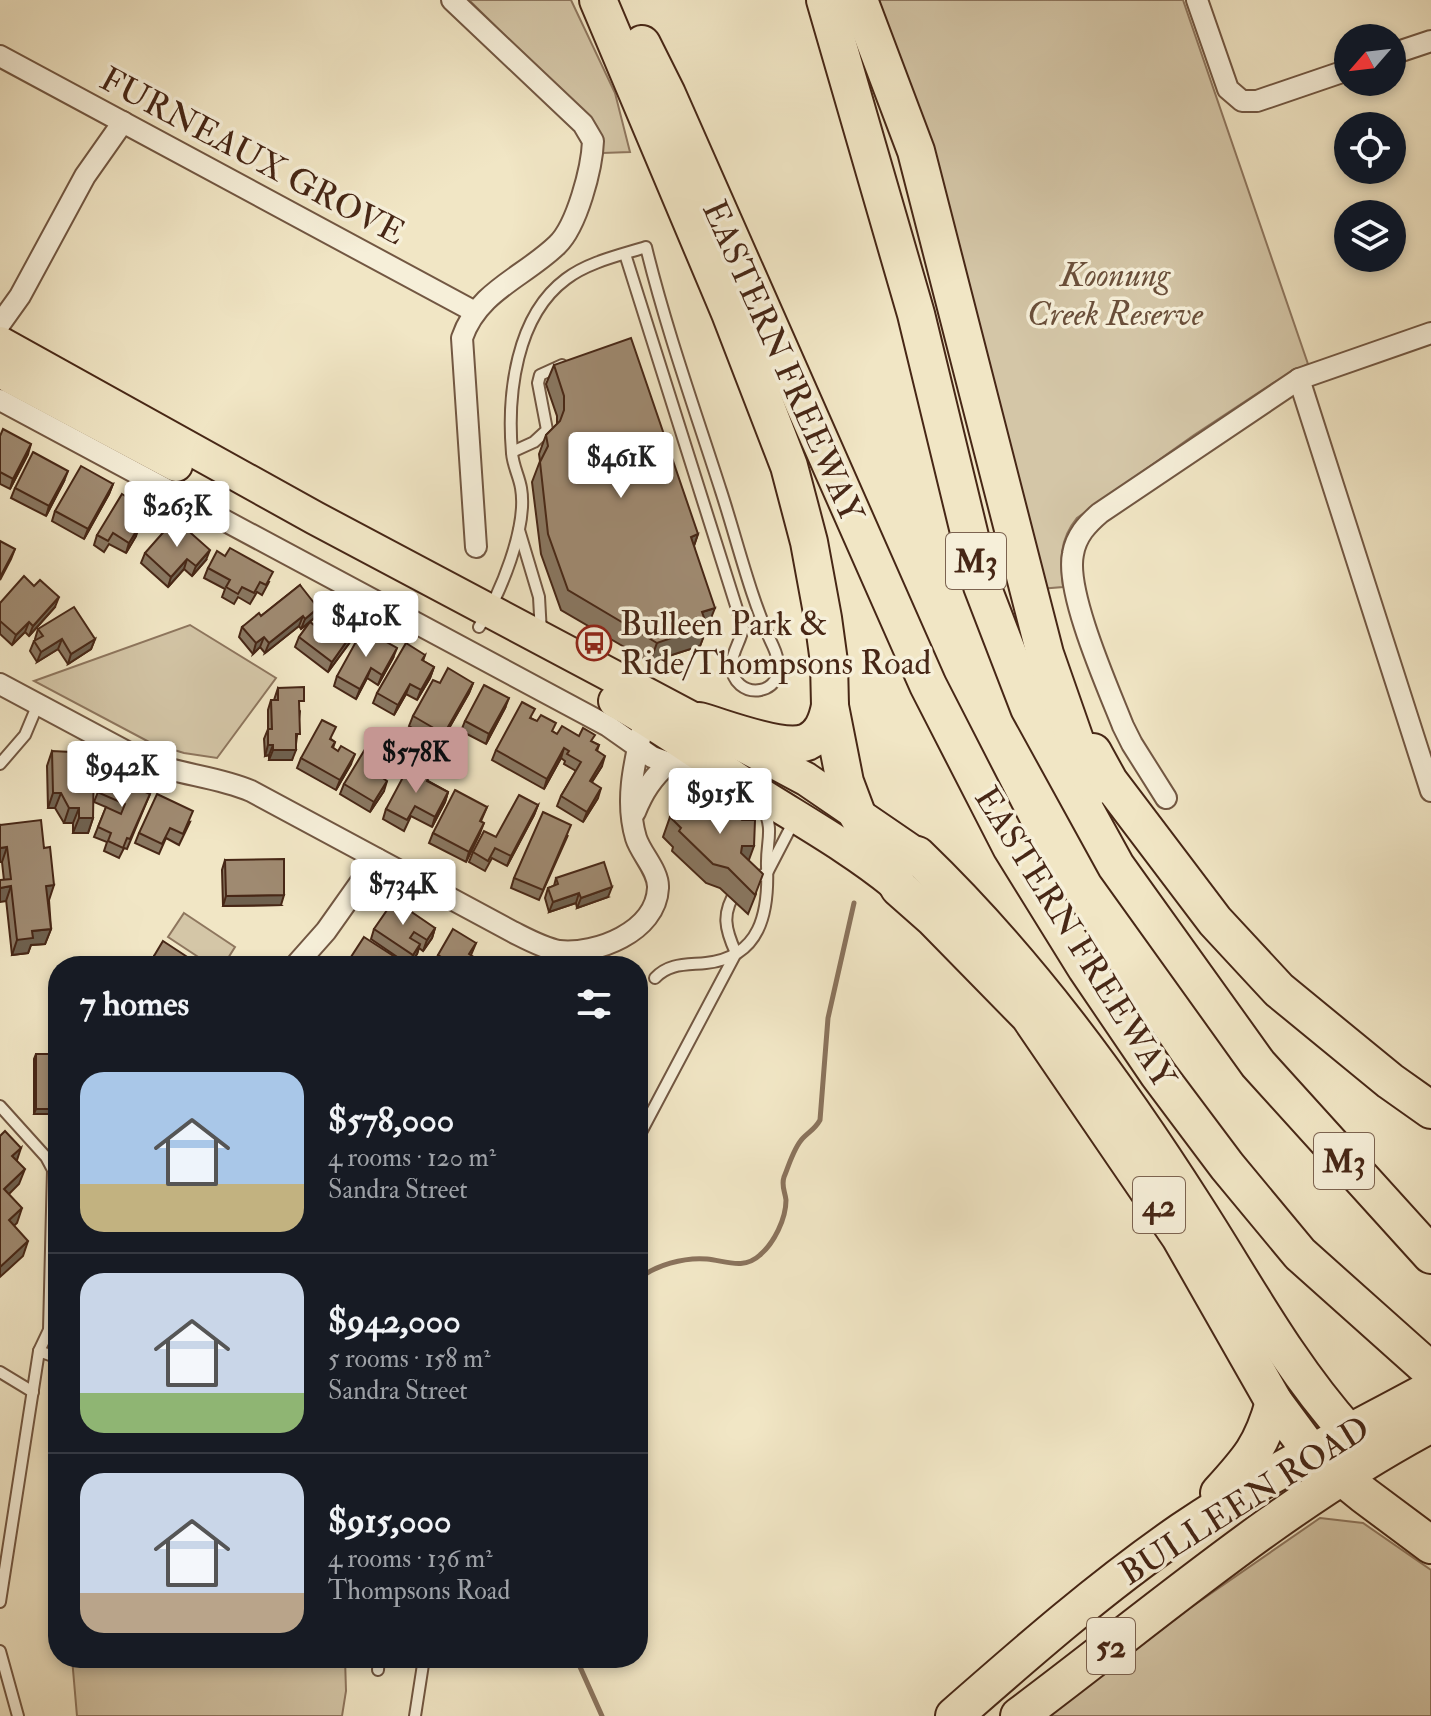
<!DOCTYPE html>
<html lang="en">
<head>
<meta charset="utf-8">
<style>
	:root { --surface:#171b24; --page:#242831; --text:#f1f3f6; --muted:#9ea1a6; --line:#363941; --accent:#c59692 }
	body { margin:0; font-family:"IM FELL Double Pica",serif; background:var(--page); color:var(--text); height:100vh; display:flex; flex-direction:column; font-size:30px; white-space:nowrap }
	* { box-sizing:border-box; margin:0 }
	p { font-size:26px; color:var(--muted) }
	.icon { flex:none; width:44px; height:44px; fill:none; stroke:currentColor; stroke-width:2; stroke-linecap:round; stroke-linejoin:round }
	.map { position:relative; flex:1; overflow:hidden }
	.panel { position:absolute; left:48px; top:956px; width:600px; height:712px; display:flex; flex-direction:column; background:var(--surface); border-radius:32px; box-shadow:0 4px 12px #0003 }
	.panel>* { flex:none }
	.needle { width:52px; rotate:242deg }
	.fabs { position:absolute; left:1334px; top:24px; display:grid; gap:16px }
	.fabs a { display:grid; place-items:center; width:72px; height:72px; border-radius:50%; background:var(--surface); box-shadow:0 4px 12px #0003; font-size:40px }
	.price { position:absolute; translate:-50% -68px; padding:0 18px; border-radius:8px; background:#fff; color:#222; font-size:26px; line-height:52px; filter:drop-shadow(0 2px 4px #0008) }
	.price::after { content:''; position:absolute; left:50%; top:48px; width:24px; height:18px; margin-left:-12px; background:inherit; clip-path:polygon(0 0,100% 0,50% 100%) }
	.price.selected { background:var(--accent); color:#111 }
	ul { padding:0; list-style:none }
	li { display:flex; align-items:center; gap:24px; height:200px; padding:0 32px }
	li+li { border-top:2px solid var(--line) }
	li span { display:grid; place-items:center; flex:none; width:224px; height:160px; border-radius:24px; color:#555 }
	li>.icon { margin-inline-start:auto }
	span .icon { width:96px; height:96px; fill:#fffc; stroke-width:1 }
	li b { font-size:34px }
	h2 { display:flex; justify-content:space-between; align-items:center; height:96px; padding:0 32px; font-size:34px }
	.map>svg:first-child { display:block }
	.green { fill:#d4c6a7; stroke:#8e765e; stroke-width:2 }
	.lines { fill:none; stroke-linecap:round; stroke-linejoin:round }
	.stream { stroke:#8a735c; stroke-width:5 }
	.lane-casing { stroke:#725742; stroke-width:14 }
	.street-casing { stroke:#725742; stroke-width:24 }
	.primary-casing { stroke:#472716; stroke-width:36 }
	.highway-casing { stroke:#472716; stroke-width:40 }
	.lane { stroke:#f6efd9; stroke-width:10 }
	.street { stroke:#f6efd9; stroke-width:20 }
	.primary { stroke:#f1e6c5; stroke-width:32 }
	.highway { stroke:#f1e6c5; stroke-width:36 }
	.wall { fill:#897761; stroke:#472716; stroke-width:2 }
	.shaded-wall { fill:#6f614f; stroke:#472716; stroke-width:2 }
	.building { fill:#9f8a71; stroke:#472716; stroke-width:2 }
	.labels { text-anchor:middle; stroke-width:7; stroke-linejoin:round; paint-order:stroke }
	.shield { fill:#f6efd9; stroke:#7c6350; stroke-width:2 }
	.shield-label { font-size:32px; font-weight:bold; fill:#472716 }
	.street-label { font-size:34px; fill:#472716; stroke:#f6efd9 }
	.park-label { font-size:34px; font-style:italic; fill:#6a4f3a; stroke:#f6efd9 }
	.poi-label { font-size:34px; fill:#472716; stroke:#f6efd9; text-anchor:start }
</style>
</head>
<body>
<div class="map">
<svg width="1431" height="1716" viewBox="0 0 1431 1716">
	<rect width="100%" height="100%" fill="#f1e6c5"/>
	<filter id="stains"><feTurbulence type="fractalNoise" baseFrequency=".0025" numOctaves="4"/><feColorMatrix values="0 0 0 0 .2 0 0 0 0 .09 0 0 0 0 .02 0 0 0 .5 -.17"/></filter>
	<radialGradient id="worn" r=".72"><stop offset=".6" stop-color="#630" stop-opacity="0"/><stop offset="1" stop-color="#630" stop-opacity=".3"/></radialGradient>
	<g class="green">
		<path d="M469,0H571L615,93L630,152L603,153V143L596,125Z"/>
		<path d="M870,0H1183L1308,364L1273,383L1194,435L1077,518C1059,540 1060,561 1063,587L1027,590Z"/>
		<path d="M190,625L276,678L217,758L184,753L151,743L34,681Z"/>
		<path d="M184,913L235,947L223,966H212L168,937Z"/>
		<path d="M1320,1518L1363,1523L1431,1570V1716H1049L1187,1610Z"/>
		<path d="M72,1658H345L346,1691L342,1716H77Z"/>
	</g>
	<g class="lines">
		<g class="stream">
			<path d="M638,1280C654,1265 685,1257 707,1259C726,1261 744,1270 760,1255C774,1243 786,1219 786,1200C785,1191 781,1186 784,1177C789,1165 794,1147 803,1138C810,1131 815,1129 820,1120L828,1018L854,903"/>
			<path d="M576,1658L602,1716"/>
		</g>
		<g class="lane-casing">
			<g id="lane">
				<path d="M512,452L534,442L547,430L538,383L540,375L562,365"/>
				<path d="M519,530L539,597L541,633"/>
				<path d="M479,627C500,595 528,527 521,488C519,476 513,466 512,453C507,394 516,316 566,279C588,262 621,255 646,247C666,329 695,410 721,491C737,540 751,600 773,646C798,700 728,704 732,662C733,651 741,640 743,628L625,254"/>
				<path d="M0,764L25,735L38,704"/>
				<path d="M750,880L767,873L795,819"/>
				<path d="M655,978C669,963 686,965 706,963C761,957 769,912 767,866C766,841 775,830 762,806"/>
				<path d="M0,1106L46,1157L53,1170L49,1330L39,1351L0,1602"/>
				<path d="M638,1138L736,953C725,929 721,913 737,890"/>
				<path d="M39,1351L58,1358"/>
				<path d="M0,1372L33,1392"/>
				<path d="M0,1651L18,1716"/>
				<path d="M378,1670L379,1658"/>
				<path d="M415,1716L424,1658"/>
			</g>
		</g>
		<g class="street-casing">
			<g id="street">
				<path d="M452,0L583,124L593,141C592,168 577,226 557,245C524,277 478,291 462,338L476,547"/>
				<path d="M1197,0L1228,89L1242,101H1257L1348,70"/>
				<path d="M1392,54L1431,41"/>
				<path d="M0,56L475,312"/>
				<path d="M0,324L20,296L85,176L123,122"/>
				<path d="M1299,379L1431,791"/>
				<path d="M0,400L608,726L652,757L669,763L714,769"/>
				<path d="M0,684L144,761C179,775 216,776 251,791L513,932C527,939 543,948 559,951C596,955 656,932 658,888C659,871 641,854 636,838C624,798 636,757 645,717"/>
				<path d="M1166,798L1132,744L1123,726C1108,688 1065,592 1073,554C1076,536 1087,524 1100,513L1299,379L1431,333"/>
				<path d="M635,812C643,792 652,778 669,763"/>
				<path d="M295,966L326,931L377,859"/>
			</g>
		</g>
		<g class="primary-casing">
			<g id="primary">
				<path d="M0,343L315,518L806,779L917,855"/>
				<path d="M0,371L176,465"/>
				<path d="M615,701C664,728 708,761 755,791C802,821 851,848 894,883"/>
			</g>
		</g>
		<g class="highway-casing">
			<g id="highway">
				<path d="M598,0L730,313L789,466L809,542L823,618L829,662L830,706L845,782L857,814L899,888L933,918L1029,1016L1180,1237L1274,1402L1311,1452L1364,1495L1431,1545"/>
				<path d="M825,0L916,314L982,586L1029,708L1116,866L1258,1064L1431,1255"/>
				<path d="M859,0L916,151L1045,654L1081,757L1095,786"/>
				<path d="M642,44L667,94L928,685L1011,847L1086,968L1158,1074L1227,1166L1300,1254L1431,1371"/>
				<path d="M699,721C725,728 783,752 807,742C822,735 827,721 830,706"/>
				<path d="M1093,752L1109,781L1215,921L1279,990L1390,1081L1431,1110"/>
				<path d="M917,855C1026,960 1114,1080 1195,1207C1244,1283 1287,1364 1348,1432"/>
				<path d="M1219,1493C1249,1460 1262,1446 1274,1402"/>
				<path d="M954,1716C1028,1651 1101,1587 1182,1531C1261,1477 1346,1435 1431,1389"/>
				<path d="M1019,1716C1154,1615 1281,1504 1431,1424"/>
			</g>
		</g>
		<use href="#lane" class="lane"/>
		<use href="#street" class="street"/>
		<use href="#primary" class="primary"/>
		<use href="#highway" class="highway"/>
	</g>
	<g class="wall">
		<path d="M554,365L698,534L694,546L708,628L706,629L700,646L650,662L561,610L541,554L532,482L540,461L539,454L546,435L557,424V416L546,384Z"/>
		<path d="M0,436L28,454L10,489L0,484Z"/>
		<path d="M64,481L46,516L11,498L15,488Z"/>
		<path d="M113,484L109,494L84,539L52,521L55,511Z"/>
		<path d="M139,517L136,523V536L126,553L109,544L104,552L94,545L97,535Z"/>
		<path d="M145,553L206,560L192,576L184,569L168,587L141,563Z"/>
		<path d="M208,568L269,582L262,595L257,592L250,604L238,597L234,604L222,597L225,589L204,578Z"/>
		<path d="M300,585L314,618L310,622L314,625L356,628L353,638L328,672L295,647L299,637L310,622L301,629L299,626L265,653L260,647L253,654L239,637L242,627L261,616Z"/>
		<path d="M34,586L55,607L29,636L25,632L12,645L0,634V603Z"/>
		<path d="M38,629L95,639L91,649L68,664L58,649L37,662L30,651L34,641L36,640L35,639Z"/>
		<path d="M425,655L423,661L434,667L430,678L417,700L406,694L394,715L373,703L377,693Z"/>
		<path d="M393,658L378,685L367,678L356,699L334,686L337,676Z"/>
		<path d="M440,683H473L469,693L440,744L409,726L413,716Z"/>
		<path d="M278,688L300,711L296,744L292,760H269V755L265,756L264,739L268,729V710L271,700H274Z"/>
		<path d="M505,708L486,744L461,731L465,721Z"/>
		<path d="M531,718L557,734L579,736L599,745L597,751L602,766L592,782L598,798L583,822L557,806L561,796L576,771L564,764L565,761L561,758L544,789L492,760L496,750Z"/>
		<path d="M331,739L335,742L333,748L351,764L336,790L297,768L301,758Z"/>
		<path d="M394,749L391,759L382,774L377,771L375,774L384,791L370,812L340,794L344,784Z"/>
		<path d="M52,751L70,772H76L80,761L93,818L88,833H73V823H64L55,808H48L47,766Z"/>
		<path d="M105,774L150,794L127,849L124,848L119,858L104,851L107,842L94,837L106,807L94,802Z"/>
		<path d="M428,781L448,792L445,802L432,827L411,816L404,831L383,819L386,809Z"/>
		<path d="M538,805L534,815L507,866L492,858L485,871L469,862L473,852L496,837Z"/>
		<path d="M487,807L481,821L480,833L466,862L429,843L433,833Z"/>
		<path d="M670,817L749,861L756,894L748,914L720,888L706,883L672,851L673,847L663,837Z"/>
		<path d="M190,822L179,845L166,838L159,854L135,843L139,833Z"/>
		<path d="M0,825L49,900L51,929L45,944L31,945L28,953L12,955L2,862Z"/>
		<path d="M568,835L539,900L511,888L514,878Z"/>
		<path d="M225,860L281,905L223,906L222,870Z"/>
		<path d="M556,878L608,897L577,908L576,903L549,912L545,898L548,888L554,886Z"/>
		<path d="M435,928L432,938L423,951L419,948L417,954L409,965L371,939L374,929Z"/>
		<path d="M476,943L471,955L475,966H436L434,965L438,955Z"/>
		<path d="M154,956L201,966H150Z"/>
		<path d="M349,960L409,966H347Z"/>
		<path d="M36,1054H58L34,1114V1059Z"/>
	</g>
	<g class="shaded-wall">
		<path d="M31,444L28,454L10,489L13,479Z"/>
		<path d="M68,471L64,481L46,516L49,506Z"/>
		<path d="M113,484L109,494L84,539L88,529Z"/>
		<path d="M140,525L136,536L126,553L129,543Z"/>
		<path d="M698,534L691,554V537Z"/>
		<path d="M15,549L11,559L0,580V577Z"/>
		<path d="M210,550L206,560L192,576L196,566Z"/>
		<path d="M187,559L184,569L168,587L171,577Z"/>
		<path d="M59,597L55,607L29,636L33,626Z"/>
		<path d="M318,608L314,618L301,629L305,619Z"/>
		<path d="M715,608L700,646L650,662L657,643L702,612Z"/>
		<path d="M303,616L299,626L265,653L269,643Z"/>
		<path d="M29,622L25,632L12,645L16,635Z"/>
		<path d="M356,628L353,638L328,672L332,662Z"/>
		<path d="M264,637L260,647L253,654L256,643Z"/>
		<path d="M62,639L58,649L37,662L41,652Z"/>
		<path d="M95,639L91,649L68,664L71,654Z"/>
		<path d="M397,648L393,658L378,685L382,675Z"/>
		<path d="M434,667L430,678L417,700L421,690Z"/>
		<path d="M371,668L367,678L356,699L360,689Z"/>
		<path d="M473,683L469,693L440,744L444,734Z"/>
		<path d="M410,684L406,694L394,715L398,705Z"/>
		<path d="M509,698L505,708L486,744L489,734Z"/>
		<path d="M268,745H273L269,755L265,756Z"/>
		<path d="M564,748L561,758L544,789L547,779Z"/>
		<path d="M394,749L391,759L382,774L385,764Z"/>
		<path d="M273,750H296L292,760H269Z"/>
		<path d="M355,754L351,764L336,790L340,780Z"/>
		<path d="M605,756L602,766L586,791L590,781Z"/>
		<path d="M387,781L384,791L370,812L374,802Z"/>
		<path d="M601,788L598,798L583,822L587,812Z"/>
		<path d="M448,792L445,802L432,827L435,817Z"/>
		<path d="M53,793H61L55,808H48Z"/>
		<path d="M538,805L534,815L507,866L511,856Z"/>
		<path d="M69,808H79L73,823H64Z"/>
		<path d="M79,818H93L88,833H73Z"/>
		<path d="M484,823L480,833L466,862L469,852Z"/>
		<path d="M742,846H754L747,865L735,866Z"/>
		<path d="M7,847L2,862H0V848Z"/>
		<path d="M54,885L49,900L41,901L46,886Z"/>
		<path d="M11,886L6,901L0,902V888Z"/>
		<path d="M612,887L608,897L577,908L581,898Z"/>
		<path d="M579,893L576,903L549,912L553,902Z"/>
		<path d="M284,895L281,905L223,906L226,896Z"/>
		<path d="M435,928L432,938L423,951L427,940Z"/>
		<path d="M51,929L45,944L31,945L28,953L12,955L17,940L32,931Z"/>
		<path d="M420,944L417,954L409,965L413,955Z"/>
		<path d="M36,1109H58V1114H34Z"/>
		<path d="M21,1148L16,1163L12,1156Z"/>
		<path d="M25,1169L19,1184L0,1203L4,1189Z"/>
		<path d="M22,1208L17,1223L4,1235L9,1220Z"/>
		<path d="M28,1241L23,1256L0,1277V1267Z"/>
	</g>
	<g class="building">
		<path d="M631,338L698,534L691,537L715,608L702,612L707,626L657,643L568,590L548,534L540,462L548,446L546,435L560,421L564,410V396L554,365Z"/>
		<path d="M3,429L31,444L13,479L0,472V436Z"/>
		<path d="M33,452L68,471L49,506L15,488Z"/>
		<path d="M81,466L113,484L88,529L55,511Z"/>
		<path d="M122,494L143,507L134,522L140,525L129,543L113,533L108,541L97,535Z"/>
		<path d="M175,519L210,550L196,566L187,559L171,577L145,553Z"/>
		<path d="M0,541L15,549L0,577Z"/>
		<path d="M230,548L273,572L266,585L260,582L254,593L242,587L238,594L226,587L230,580L208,568L217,551L225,556Z"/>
		<path d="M24,576L34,586L40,580L59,597L33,626L29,622L16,635L0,621V603Z"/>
		<path d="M300,585L318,608L305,619L303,616L269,643L264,637L256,643L242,627L259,613L261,616Z"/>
		<path d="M74,607L95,639L71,654L62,639L41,652L34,641L43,636L38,629Z"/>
		<path d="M328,607L356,628L332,662L299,637L310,622L314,625Z"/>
		<path d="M363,629L397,648L382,675L371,668L360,689L337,676Z"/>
		<path d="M406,643L425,655L422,660L434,667L421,690L410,684L398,705L377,693Z"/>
		<path d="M448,668L473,683L444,734L413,716L433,680L440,683Z"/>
		<path d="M484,685L509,698L489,734L465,721Z"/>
		<path d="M304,687V701H299L300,734H296V750H273V745H268V729H272L271,700H278V688Z"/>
		<path d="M522,702L535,709L530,718L537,721L541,715L556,723L552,731L557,734L562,726L579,736L583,728L595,735L591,741L599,745L596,750L605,756L590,781L601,788L587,812L561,796L581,762L567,754L569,751L564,748L547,779L496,750Z"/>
		<path d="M322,720L336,727L330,739L335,742L332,747L338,751L341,746L355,754L340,780L301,758Z"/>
		<path d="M373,736L394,749L385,764L381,761L374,772L387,781L374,802L344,784Z"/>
		<path d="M52,751L71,752L70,772H80V761H94L93,818H79V808H69L61,793H53Z"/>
		<path d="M410,764L430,774L427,781L448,792L435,817L415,806L407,820L386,809Z"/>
		<path d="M105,774L150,794L130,839L127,838L123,848L108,841L111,833L98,827L106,807L121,814L125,804L97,792Z"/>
		<path d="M701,789L711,798L715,794L742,820H755L754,846H742L741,853L763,874L755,895L728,868L713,864L679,831L681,828L670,817L675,811L678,813Z"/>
		<path d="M455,790L487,807L480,821L484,823L469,852L433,833Z"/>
		<path d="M157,794L193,811L183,834L170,828L162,844L139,833Z"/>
		<path d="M519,795L538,805L511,856L495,848L488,861L473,852L484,831L496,837Z"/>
		<path d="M543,812L571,825L543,890L514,878Z"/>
		<path d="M41,820L44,848L50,847L54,885L46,886L51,929L32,931L33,938L17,940L11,886L0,888V880L11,879L7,847L0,848V825Z"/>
		<path d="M284,859V895L226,896L225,860Z"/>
		<path d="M604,862L612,887L581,898L579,893L553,902L548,888L558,884L556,878Z"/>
		<path d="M394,900L435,928L427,940L414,932L410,938L420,944L413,955L374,929Z"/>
		<path d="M453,929L476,943L469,954L477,959L473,966H456L438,955Z"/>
		<path d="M364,937L409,966H359L349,960Z"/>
		<path d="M163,941L201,966H162L164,963L154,956Z"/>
		<path d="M535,961L543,966H532Z"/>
		<rect x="36" y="1054" width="22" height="55"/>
		<path d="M5,1131L21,1148L12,1156L25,1169L4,1189L22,1208L9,1220L28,1241L0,1267V1136Z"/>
	</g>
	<defs>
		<g id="bus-ring" transform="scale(1.8)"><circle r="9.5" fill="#f6efd9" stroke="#8f2418" stroke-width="1.5"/><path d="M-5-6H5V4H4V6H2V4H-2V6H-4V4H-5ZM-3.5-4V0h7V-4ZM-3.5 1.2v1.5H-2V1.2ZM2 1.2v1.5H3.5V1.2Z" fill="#8f2418"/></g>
	</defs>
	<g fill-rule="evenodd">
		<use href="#bus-ring" x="594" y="643"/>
	</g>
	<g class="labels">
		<g class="shield">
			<rect x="946" y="533" width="60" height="56" rx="6"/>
			<rect x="1314" y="1133" width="60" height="56" rx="6"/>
			<rect x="1133" y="1177" width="52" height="56" rx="6"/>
			<rect x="1087" y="1618" width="48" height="56" rx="6"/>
		</g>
		<g class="shield-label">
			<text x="976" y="572">M3</text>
			<text x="1344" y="1172">M3</text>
			<text x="1159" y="1216">42</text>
			<text x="1111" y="1657">52</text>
		</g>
		<g class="street-label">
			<text transform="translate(253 155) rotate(28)" y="12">FURNEAUX GROVE</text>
			<text transform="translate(784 361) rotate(66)" y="12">EASTERN FREEWAY</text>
			<text transform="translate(1076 937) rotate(58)" y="12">EASTERN FREEWAY</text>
			<text transform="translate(1244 1500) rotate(-32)" y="12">BULLEEN ROAD</text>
		</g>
		<g class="park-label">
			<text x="1115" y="286">Koonung<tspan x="1115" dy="39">Creek Reserve</tspan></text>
		</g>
		<g class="poi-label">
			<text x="620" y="635">Bulleen Park &amp;<tspan x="620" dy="39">Ride/Thompsons Road</tspan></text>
		</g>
	</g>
	<rect width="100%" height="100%" filter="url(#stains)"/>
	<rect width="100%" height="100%" fill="url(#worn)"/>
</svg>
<div class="fabs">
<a><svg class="needle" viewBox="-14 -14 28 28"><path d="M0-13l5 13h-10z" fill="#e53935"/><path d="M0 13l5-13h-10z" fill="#9ea1a6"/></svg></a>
<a><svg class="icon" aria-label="locate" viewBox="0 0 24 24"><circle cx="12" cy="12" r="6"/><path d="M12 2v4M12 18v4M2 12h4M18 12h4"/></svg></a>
<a><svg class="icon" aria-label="layers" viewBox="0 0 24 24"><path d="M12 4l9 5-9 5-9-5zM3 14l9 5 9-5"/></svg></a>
</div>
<b class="price" style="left:621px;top:500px">$461K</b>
<b class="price" style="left:177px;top:549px">$263K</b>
<b class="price" style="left:366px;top:659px">$410K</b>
<b class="price selected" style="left:416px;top:795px">$578K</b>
<b class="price" style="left:122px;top:809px">$942K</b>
<b class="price" style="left:720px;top:836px">$915K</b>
<b class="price" style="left:403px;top:927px">$734K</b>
<section class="panel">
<h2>7 homes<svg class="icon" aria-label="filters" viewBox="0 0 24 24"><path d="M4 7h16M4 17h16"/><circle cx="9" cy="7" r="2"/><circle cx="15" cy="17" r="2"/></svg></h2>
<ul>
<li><span style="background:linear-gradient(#a9c7e8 70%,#c2b280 0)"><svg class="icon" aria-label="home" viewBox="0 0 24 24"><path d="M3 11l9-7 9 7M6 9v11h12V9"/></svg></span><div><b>$578,000</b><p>4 rooms · 120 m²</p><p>Sandra Street</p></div></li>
<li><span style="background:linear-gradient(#c9d6e8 75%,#8fb573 0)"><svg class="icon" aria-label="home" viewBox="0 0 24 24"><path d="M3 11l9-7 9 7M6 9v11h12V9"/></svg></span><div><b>$942,000</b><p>5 rooms · 158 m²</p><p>Sandra Street</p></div></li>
<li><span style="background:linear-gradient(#c9d6e8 75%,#b9a48a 0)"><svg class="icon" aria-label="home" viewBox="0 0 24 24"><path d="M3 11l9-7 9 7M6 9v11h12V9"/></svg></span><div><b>$915,000</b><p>4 rooms · 136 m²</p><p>Thompsons Road</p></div></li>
</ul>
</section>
</div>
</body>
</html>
